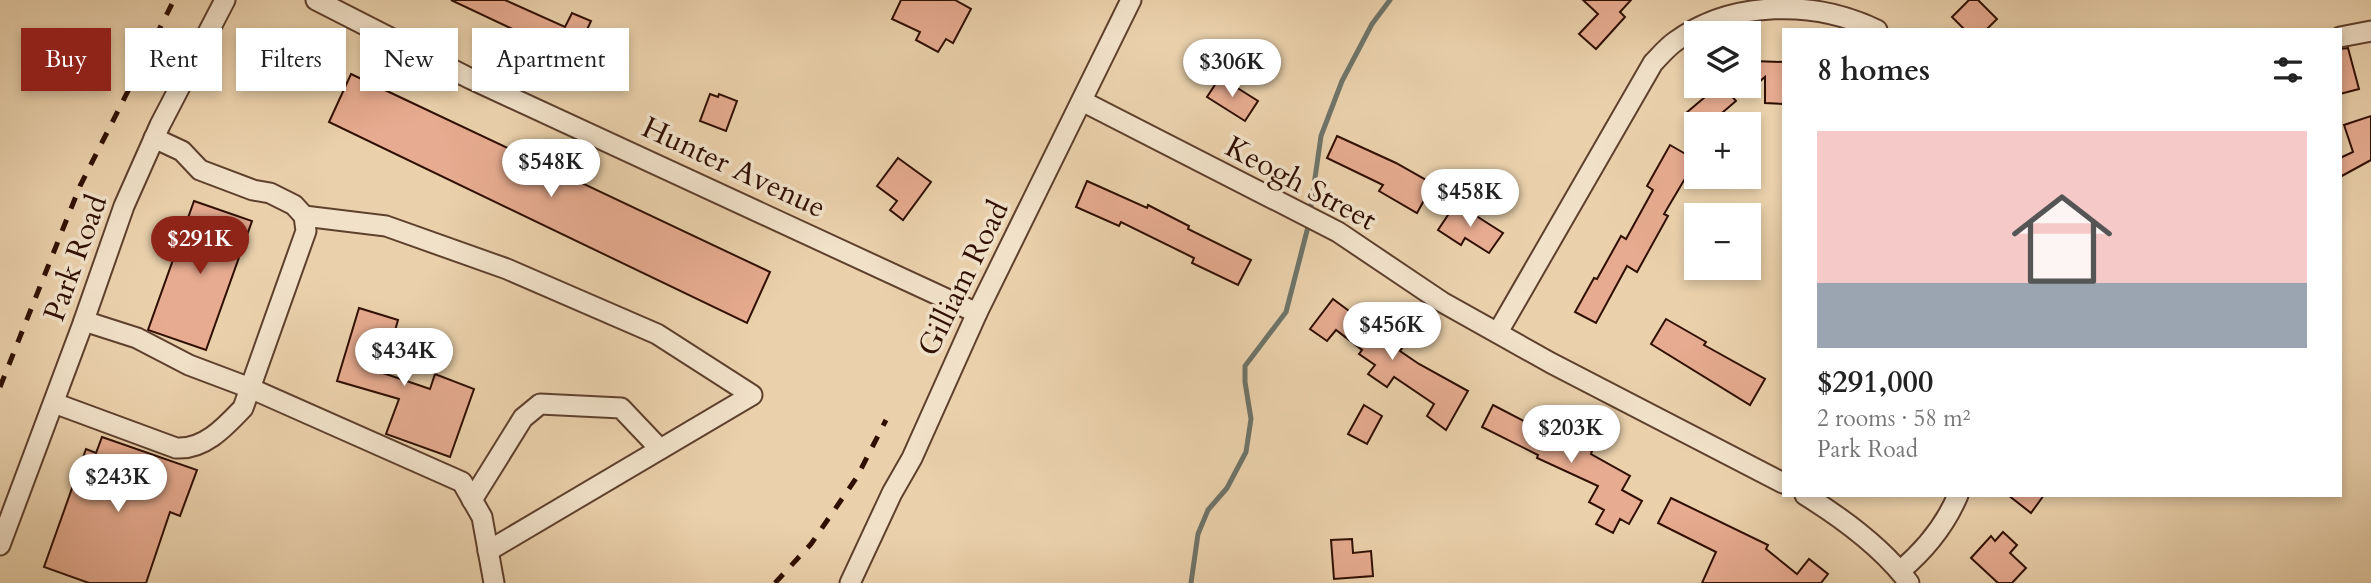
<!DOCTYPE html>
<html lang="en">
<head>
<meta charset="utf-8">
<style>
	:root { --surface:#fff; --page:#f6f6f6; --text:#222; --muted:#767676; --line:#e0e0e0; --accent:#8f2418 }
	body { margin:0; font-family:Cardo,serif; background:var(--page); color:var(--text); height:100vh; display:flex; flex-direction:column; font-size:26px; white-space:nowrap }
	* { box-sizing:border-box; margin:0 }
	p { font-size:23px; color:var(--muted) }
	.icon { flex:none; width:38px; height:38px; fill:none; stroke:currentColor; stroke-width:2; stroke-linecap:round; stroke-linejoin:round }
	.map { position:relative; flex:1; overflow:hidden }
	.panel { position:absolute; left:1782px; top:28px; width:560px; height:469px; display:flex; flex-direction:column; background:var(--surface); border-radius:0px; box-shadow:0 4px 10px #0003 }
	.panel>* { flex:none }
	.top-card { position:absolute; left:21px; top:28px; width:665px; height:63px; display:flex; gap:14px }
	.controls { position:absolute; left:1684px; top:21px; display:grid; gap:14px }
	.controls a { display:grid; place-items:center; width:77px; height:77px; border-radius:0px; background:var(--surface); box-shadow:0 4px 10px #0003; font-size:35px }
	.price { position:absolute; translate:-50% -60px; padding:0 16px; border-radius:24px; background:#fff; color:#222; font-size:23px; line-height:46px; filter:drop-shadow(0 2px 4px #0008) }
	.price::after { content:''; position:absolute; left:50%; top:42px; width:21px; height:16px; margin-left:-10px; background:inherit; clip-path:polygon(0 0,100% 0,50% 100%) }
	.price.selected { background:var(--accent); color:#fff }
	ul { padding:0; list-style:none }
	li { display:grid; align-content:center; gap:14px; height:371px; padding:0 35px }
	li+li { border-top:2px solid var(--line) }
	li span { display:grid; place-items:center; height:217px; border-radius:0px; color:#555 }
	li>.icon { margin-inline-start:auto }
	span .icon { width:126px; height:126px; fill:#fffc; stroke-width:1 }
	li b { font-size:30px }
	h2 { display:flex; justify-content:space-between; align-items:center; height:84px; padding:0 35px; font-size:30px }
	.pill { padding:0 24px; border-radius:0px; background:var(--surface); box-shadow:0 4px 10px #0003; font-size:24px; line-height:63px }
	.pill.selected { background:var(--accent); color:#fff }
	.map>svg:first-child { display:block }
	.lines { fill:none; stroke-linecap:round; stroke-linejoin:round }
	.stream { stroke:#6e7469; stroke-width:5 }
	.building { fill:#e6ab90; stroke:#300f03; stroke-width:2 }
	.minor-casing { stroke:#5e402d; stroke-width:23 }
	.minor { stroke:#f1e1c9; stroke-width:19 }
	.rail { stroke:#300f03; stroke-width:5; stroke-dasharray:12 12; stroke-linecap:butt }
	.labels { text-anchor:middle; stroke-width:7; stroke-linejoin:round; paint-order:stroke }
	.street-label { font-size:30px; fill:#300f03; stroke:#f1e1c9 }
</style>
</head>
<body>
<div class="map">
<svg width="2371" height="583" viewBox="0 0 2371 583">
	<rect width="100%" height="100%" fill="#ead1ac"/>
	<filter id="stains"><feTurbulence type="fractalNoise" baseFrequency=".00286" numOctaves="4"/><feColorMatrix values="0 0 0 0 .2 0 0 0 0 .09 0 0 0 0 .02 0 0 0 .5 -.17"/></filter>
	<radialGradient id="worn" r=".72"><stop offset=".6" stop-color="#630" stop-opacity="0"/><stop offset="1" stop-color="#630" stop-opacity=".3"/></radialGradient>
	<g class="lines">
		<g class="stream">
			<path d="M1310,213L1321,136L1342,81L1372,24L1390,0"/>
			<path d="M1191,583L1198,534L1208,510L1227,488L1246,452L1251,419L1245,382V366L1286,312L1309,223"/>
		</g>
	</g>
	<g class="building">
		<path d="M451,0H505L565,27L572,13L591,21L579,47L614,61L608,74Z"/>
		<path d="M901,0H955L971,9L953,43L946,39L938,52L916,40L920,32L892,19Z"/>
		<path d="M1583,0H1631L1620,12L1625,17L1596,49L1579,34L1598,14Z"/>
		<path d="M1969,0H1978L1997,19L1986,30H1965L1952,17Z"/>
		<path d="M2348,48L2359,89L2340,94V49Z"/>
		<path d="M1753,61L1783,62V104L1765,103V77L1753,87Z"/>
		<path d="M351,74L770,272L747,323L329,122Z"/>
		<path d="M1220,77L1258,101L1245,121L1207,97Z"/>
		<path d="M1718,86H1723L1736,101L1709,124H1696L1686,113Z"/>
		<path d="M710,94L718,97L719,94L737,101L726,131L700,121Z"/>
		<path d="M2371,116V160L2340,177V158L2353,152L2344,125Z"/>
		<path d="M1337,136L1396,163L1433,184L1417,213L1379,191L1383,185L1327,158Z"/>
		<path d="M1670,145L1696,160L1664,214L1668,216L1637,272L1627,266L1596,323L1575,312L1594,278L1597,279L1621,236L1626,239L1653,190L1647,186Z"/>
		<path d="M898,158L931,182L903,220L890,210L897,201L877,186Z"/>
		<path d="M1087,181L1147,208L1148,205L1189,226L1188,229L1251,260L1238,285L1192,263L1194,258L1121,222L1119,226L1076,207Z"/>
		<path d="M194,201L252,221L206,350L148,330Z"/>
		<path d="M1456,203L1503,233L1489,253L1465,238L1461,245L1438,230Z"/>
		<path d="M1333,299L1376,331L1377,329L1403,347L1400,351L1419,364L1468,391L1446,430L1427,416L1434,404L1394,377L1387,387L1368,374L1375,365L1359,354L1362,350L1336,330L1327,341L1310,329Z"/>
		<path d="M359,308L398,320L383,373L430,389L435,374L474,389L450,457L386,434L399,399L337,381Z"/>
		<path d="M1666,319L1706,342L1704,345L1765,379L1750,405L1651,344Z"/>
		<path d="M1364,405L1382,416L1367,444L1348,434Z"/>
		<path d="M1493,405L1549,434L1550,431L1592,451L1591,454L1630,476L1622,490L1642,501L1629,524L1620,519L1613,533L1596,524L1604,510L1589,502L1598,486L1537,458L1538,455L1482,427Z"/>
		<path d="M102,437L197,470L180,516L170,512L146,583H89L44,567L86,449L96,453Z"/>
		<path d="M2008,495H2044L2031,513Z"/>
		<path d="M1671,498L1768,545L1766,549L1797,574L1809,559L1828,574L1821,583H1702L1716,552L1658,523Z"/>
		<path d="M2003,532L2017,545L2010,553L2026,568L2012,583H1998L1971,558L1991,536L1995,541Z"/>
		<path d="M1352,539L1353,553L1371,551L1373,576L1334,579L1331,540Z"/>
	</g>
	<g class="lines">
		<g class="minor-casing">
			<g id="minor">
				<path d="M316,0L471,79L977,313"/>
				<path d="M2340,37L2371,31"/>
				<path d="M1082,101L1338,232L1442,302L1551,363L1783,483"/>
				<path d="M304,216L386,226L507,269L657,334L752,395L488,551"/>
				<path d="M84,321L137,338L189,365L250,388L462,482L482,517L494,583"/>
				<path d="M1498,332L1653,63C1660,56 1667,47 1676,41C1733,0 1815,0 1877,30"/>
				<path d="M54,403L176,448C204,450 225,427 243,408L306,231L304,216L294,205L270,193L253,190L200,170L182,151L154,138"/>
				<path d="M1805,495C1842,518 1883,548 1909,583"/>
				<path d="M472,500L523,418L540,404L621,408L660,449"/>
				<path d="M0,545L82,326L124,206L160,125L225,0"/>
				<path d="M1900,571C1925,550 1945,526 1958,495"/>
				<path d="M850,583L892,493L912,458L977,313L1131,0"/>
			</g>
		</g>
		<use href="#minor" class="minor"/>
		<g class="rail">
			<path d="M0,387L80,186L174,0"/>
			<path d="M775,583L811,544L857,477L886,420"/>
		</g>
	</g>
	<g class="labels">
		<g class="street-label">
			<text transform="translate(734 167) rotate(25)" y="10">Hunter Avenue</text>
			<text transform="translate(1301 183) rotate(28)" y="10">Keogh Street</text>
			<text transform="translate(75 258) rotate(-70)" y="10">Park Road</text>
			<text transform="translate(963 278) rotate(-64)" y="10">Gilliam Road</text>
		</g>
	</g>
	<rect width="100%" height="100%" filter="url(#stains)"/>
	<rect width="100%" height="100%" fill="url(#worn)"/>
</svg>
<div class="controls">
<a><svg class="icon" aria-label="layers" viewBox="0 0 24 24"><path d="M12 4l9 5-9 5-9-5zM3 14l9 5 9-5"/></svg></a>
<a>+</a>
<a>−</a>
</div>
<b class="price" style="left:1232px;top:99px">$306K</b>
<b class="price" style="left:551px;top:199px">$548K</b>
<b class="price" style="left:1470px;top:229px">$458K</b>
<b class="price selected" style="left:200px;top:276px">$291K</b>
<b class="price" style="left:1392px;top:362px">$456K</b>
<b class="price" style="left:404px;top:388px">$434K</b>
<b class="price" style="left:1571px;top:465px">$203K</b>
<b class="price" style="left:118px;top:514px">$243K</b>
<div class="top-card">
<a class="pill selected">Buy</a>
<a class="pill">Rent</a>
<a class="pill">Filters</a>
<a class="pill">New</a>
<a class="pill">Apartment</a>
</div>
<section class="panel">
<h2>8 homes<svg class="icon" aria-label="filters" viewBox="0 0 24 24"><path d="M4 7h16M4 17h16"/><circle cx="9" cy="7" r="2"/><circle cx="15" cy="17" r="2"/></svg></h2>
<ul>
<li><span style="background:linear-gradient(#f6c9c9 70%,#9aa5b1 0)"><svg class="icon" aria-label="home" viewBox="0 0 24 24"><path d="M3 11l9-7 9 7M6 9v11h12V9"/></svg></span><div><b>$291,000</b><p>2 rooms · 58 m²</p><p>Park Road</p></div></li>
</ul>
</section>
</div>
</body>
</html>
